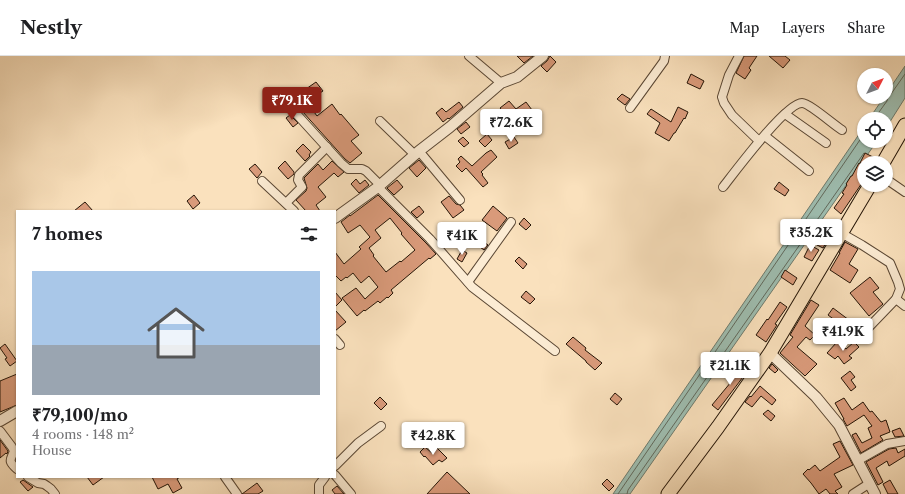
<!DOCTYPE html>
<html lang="en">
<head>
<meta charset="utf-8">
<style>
	:root { --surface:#fff; --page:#f2f2f2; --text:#202124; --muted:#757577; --line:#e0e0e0; --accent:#8f2418 }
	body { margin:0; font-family:"Libre Caslon Text",serif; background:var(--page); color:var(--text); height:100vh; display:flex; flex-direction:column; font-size:15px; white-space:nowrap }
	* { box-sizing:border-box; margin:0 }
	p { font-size:13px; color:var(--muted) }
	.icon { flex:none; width:22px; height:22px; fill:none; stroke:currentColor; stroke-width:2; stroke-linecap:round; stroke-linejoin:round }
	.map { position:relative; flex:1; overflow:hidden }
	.sheet { position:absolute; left:16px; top:154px; width:320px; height:268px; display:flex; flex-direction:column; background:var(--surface); border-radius:0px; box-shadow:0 1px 3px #0004 }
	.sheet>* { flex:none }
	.needle { width:26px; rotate:48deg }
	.buttons { position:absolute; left:857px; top:12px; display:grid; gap:8px }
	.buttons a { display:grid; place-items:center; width:36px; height:36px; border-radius:50%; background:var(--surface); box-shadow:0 1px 3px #0004; font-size:20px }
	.price { position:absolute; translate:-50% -34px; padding:0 9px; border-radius:4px; background:#fff; color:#222; font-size:13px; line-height:26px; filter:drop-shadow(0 1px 2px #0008) }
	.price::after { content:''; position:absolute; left:50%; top:24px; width:12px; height:9px; margin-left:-6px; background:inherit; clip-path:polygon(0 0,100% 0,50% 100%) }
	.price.selected { background:var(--accent); color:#fff }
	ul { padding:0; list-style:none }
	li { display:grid; align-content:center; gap:8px; height:212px; padding:0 16px }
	li span { display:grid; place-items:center; height:124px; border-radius:0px; color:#555 }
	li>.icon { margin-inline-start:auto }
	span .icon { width:72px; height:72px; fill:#fffc; stroke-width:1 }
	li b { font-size:17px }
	h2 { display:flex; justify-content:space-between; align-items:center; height:48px; padding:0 16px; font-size:17px }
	header { display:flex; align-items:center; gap:24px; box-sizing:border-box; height:56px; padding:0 20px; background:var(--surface); border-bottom:1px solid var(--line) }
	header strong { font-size:19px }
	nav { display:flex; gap:22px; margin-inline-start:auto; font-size:14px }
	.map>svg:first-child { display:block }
	.water { fill:#9ebeb1; stroke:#6d7a6d }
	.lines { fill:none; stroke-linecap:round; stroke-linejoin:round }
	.shore { stroke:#61695c; stroke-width:1 }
	.building { fill:#d99a7a; stroke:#241406; fill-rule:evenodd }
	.minor-casing { stroke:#5a4734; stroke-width:10 }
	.tertiary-casing { stroke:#5a4734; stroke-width:12 }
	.primary-casing { stroke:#241406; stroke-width:15 }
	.minor { stroke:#fcecd4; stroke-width:8 }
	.tertiary { stroke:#fcecd4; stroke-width:10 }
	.primary { stroke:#fae1bd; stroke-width:13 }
</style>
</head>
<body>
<header>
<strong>Nestly</strong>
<nav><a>Map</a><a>Layers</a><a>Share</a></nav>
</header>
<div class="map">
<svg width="905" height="438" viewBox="0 0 905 438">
	<rect width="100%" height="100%" fill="#fae1bd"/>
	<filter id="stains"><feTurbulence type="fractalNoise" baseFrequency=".005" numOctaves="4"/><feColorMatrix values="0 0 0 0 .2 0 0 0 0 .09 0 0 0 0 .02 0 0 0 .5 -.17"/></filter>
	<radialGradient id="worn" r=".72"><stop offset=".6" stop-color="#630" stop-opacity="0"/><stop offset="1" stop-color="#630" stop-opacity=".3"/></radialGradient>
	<g class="water">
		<path d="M905,10V42L886,72V63H869L884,41H886V38Z"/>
		<path d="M864,71V85H877L630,438H613Z"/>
	</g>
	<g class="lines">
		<g class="shore">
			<path d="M874,63L887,45L888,41L891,38L905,18"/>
			<path d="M618,438L864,78"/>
			<path d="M627,438L628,434L864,97"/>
		</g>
	</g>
	<g class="building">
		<path d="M517,0H533L524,7Z"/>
		<path d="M550,0L556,6L547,16L541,10L547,5Z"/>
		<path d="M744,0H757L749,12L751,14L745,23L736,17Z"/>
		<path d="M769,0H785L790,4L783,12Z"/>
		<path d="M691,18L704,25L700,33L687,27Z"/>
		<path d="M316,26L323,35L312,42L306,33Z"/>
		<path d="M622,38L630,43L625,49L617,43Z"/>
		<path d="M509,45L516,53L526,46L532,54L524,60L523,58L513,67L500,52Z"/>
		<path d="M459,46L463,51L449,63L448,62L443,66L436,57L442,52L446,56Z"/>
		<path d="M332,48L340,59L341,58L359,79L351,85L362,97L350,107L345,103L302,55L309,49L317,60Z"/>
		<path d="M678,51L688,56L685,63L684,62L675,77H674L669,85L655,77L660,67L647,58L651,53L671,66Z"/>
		<path d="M290,59L298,67L293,71L286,62Z"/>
		<path d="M466,66L470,71L461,78L457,73Z"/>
		<path d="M487,78L492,84L485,91L479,85Z"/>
		<path d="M463,81L469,87L464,91L458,85Z"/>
		<path d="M514,81L518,87L509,93L505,86Z"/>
		<path d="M303,88L311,96L309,99L310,100L305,105L296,95Z"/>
		<path d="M491,94L497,101L481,116L483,118L482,119L488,127L483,131L466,112L462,116L456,110L460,106L458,103L461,100L472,110L486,97Z"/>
		<path d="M865,97L875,102L872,107H860Z"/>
		<path d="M419,104L426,112L417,121L409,112Z"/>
		<path d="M285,105L294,116V118L288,123L278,112Z"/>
		<path d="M332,105L344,116L338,121L334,117L318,131L326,141L316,149L320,155H306L296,144L306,135L307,132L304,122L318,108L323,114Z"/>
		<path d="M859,107L864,110V124L841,158L834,152L844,138L842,137L847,129L846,128L851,120H852Z"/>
		<path d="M255,108L262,116L257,122L249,113Z"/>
		<path d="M356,123L360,128L365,124L369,129L359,137L351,128Z"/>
		<path d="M397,124L403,131L394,139L387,132Z"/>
		<path d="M779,126L789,134L785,140L774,133Z"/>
		<path d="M194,139L200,147L193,153L187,145Z"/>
		<path d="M378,139L426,187L436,198L430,203L429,202L391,234L393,237L388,242L387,241L380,247L378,245L365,255L364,254L357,260L342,242L356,232L365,243L378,231L369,220L361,227L353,217L347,222L346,221L341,225L335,219V196L344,208L361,193L359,191L368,183L370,181L360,169L348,177L341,166L350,159V160ZM390,162L402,177L401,178L415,194L401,206L400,205L386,216L373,200L374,199L369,192L381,182L375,174Z"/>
		<path d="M449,140L456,148L460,149L464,154L453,162L441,146Z"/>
		<path d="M85,146L93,155H74Z"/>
		<path d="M419,150L424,156L417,162L411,156Z"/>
		<path d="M493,150L507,162L497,175L482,164Z"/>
		<path d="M524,162L531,169L526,174L519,168Z"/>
		<path d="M821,181L827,185L823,192L817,189Z"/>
		<path d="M480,183L488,189L484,194L476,188Z"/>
		<path d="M845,186L858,193L849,208L858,214L850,227L830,214L840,197H839Z"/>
		<path d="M810,189L819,194L812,205L804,201Z"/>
		<path d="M462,194L467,197L462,206L457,203Z"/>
		<path d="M519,201L527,208L523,213L515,205Z"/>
		<path d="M785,214L797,222L793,229L781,221Z"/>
		<path d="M870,221L879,232L873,236L883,248L869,260L850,237Z"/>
		<path d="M526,235L535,243L530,248L521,241Z"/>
		<path d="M335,236L342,244L335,251Z"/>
		<path d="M811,244L819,249L805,270L815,279L810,284L806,281L797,291L817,308L805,320L780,297L793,281L790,279Z"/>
		<path d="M780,246L787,251L775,268L777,269L766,286L756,279L767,263L768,264Z"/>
		<path d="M833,252L849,264L844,271L828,259Z"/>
		<path d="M335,254L346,266L335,275Z"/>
		<path d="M573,281L586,292L585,294L602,307L595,314L586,306V305L566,288Z"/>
		<path d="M837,286L846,293L854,286L859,291L849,300L852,302L844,308L838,300L835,303L827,297Z"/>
		<path d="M5,288L17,305L10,310L5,303L7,302L0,292Z"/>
		<path d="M772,308L778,314L775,317L769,312Z"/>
		<path d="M735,310L746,317L718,354L712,349L731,326L726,322Z"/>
		<path d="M850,315L855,321L851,324L856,331L851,335L841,322Z"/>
		<path d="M17,318V349L0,356V325Z"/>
		<path d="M760,330L776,344L772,349L761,340L752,351L745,346L750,340L751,341Z"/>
		<path d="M615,337L622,343L617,349L610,343Z"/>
		<path d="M380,341L387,348L381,354L374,347Z"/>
		<path d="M844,342L852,354L863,346L870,356L872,355L881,366L886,364L890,376L880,380L883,384L861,397L852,379L856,377L862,387L872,382L868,372L872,370L864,359L847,370L843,363H844L835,347Z"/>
		<path d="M768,354L775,360L771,365L763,358Z"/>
		<path d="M900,372L904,380L895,381L892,375Z"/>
		<path d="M0,384L8,395L7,398L6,397L0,402Z"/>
		<path d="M840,385L853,409L834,418L842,431L835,435L838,438H830L826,433L819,438L811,427L803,418L808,413L809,414L815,409L820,415L840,401L833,388Z"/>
		<path d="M425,391L432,397L437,392L447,402L442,406L439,404L433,409L425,400L424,401L420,396Z"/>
		<path d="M896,392L898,397L905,393V400L889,410L887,405L876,412L883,426L878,429L866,406L889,393Z"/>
		<path d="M447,416L470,438H427Z"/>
		<path d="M87,421H104L93,429Z"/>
		<path d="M152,421H180L177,423L182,432L173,437L168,428L158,433Z"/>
		<path d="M607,423L614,430L609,435L602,428Z"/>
		<path d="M23,424L33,431L28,435L20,426Z"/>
		<path d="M890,424L898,438H888L883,428Z"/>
		<path d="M257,427L263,435L258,438H242Z"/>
		<path d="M337,430L344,438H335L332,434Z"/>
	</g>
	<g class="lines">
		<g class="minor-casing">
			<g id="minor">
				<path d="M469,0L501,27"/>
				<path d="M739,0L729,19L722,41L724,47L732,59L759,85"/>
				<path d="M291,52L341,107L348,113H362L366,115L380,129"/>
				<path d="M630,52L664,5L665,0"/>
				<path d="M785,58L826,87"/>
				<path d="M380,65L415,99"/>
				<path d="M765,80L809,115"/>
				<path d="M419,95L460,144"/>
				<path d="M886,123L905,136"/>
				<path d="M262,125L294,155"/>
				<path d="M378,131L430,183L472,231L555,295"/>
				<path d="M723,131C734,117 786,47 802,47C809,47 834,69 842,74"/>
				<path d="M286,147L302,131L298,124L299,119L327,91"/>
				<path d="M841,177L862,189L890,207L898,226L900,233L896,243L870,270L858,283"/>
				<path d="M468,226L511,166"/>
				<path d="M896,243L905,250"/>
				<path d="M335,283L340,289"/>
				<path d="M0,375L12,391L14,395C11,404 7,404 17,413"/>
				<path d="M857,405L887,388L905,385"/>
				<path d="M335,410L358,387L381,370"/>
				<path d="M335,419L351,438"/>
				<path d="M28,421L38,427L44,428L47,430L51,433L55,438"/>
				<path d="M225,421L237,438"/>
				<path d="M319,438V429L325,421"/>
				<path d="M853,438L870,427"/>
			</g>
		</g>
		<g class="tertiary-casing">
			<g id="tertiary">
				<path d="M335,162L378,131L419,95L450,71L501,27L517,21L543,0"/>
				<path d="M770,297L816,341L839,369L875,438"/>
				<path d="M0,365L17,355"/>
			</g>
		</g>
		<g class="primary-casing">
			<g id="primary">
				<path d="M883,107L905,69"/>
				<path d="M668,438L718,371L770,297L870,129"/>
			</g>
		</g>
		<use href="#minor" class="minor"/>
		<use href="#tertiary" class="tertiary"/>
		<use href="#primary" class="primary"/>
	</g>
	<rect width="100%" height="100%" filter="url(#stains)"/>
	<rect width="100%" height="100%" fill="url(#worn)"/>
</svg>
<div class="buttons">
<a><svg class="needle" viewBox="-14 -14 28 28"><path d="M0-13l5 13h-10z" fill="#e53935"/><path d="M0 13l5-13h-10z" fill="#757577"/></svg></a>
<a><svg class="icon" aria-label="locate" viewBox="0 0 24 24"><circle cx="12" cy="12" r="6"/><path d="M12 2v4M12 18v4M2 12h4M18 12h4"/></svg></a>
<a><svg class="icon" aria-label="layers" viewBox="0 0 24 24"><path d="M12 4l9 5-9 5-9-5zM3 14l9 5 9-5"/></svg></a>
</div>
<b class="price selected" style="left:292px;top:65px">₹79.1K</b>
<b class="price" style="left:511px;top:87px">₹72.6K</b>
<b class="price" style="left:811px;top:197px">₹35.2K</b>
<b class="price" style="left:462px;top:200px">₹41K</b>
<b class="price" style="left:843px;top:296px">₹41.9K</b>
<b class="price" style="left:730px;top:330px">₹21.1K</b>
<b class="price" style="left:433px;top:400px">₹42.8K</b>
<section class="sheet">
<h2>7 homes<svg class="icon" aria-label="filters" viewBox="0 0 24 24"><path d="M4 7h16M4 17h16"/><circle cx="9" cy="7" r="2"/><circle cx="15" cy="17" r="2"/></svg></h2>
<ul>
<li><span style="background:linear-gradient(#a9c7e8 60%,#9aa5b1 0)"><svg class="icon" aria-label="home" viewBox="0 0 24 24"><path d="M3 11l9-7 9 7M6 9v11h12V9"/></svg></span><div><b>₹79,100/mo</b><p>4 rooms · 148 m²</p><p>House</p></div></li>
</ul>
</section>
</div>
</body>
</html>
